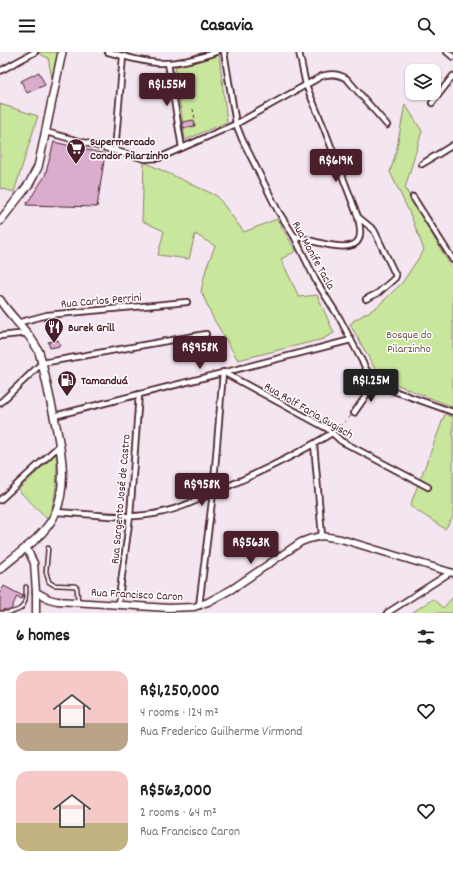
<!DOCTYPE html>
<html lang="en">
<head>
<meta charset="utf-8">
<style>
	:root { --surface:#fff; --page:#f2f2f2; --text:#202124; --muted:#757577; --accent:#4a1f2b }
	body { margin:0; font-family:Dekko,sans-serif; background:var(--page); color:var(--text); height:100vh; display:flex; flex-direction:column; font-size:15px; white-space:nowrap }
	* { box-sizing:border-box; margin:0 }
	p { font-size:13px; color:var(--muted) }
	.icon { flex:none; width:22px; height:22px; fill:none; stroke:currentColor; stroke-width:2; stroke-linecap:round; stroke-linejoin:round }
	.map { position:relative; height:561px; overflow:hidden }
	.panel { display:flex; flex-direction:column; background:var(--surface); flex:1 }
	.panel>* { flex:none }
	.controls { position:absolute; left:405px; top:12px; display:grid; gap:8px }
	.controls a { display:grid; place-items:center; width:36px; height:36px; border-radius:8px; background:var(--surface); box-shadow:0 1px 3px #0004; font-size:20px }
	.price { position:absolute; translate:-50% -34px; padding:0 9px; border-radius:4px; background:var(--accent); color:#fff; font-size:13px; line-height:26px; filter:drop-shadow(0 1px 2px #0008) }
	.price::after { content:''; position:absolute; left:50%; top:24px; width:12px; height:9px; margin-left:-6px; background:inherit; clip-path:polygon(0 0,100% 0,50% 100%) }
	.price.selected { background:#222; color:#fff }
	ul { padding:0; list-style:none }
	li { display:flex; align-items:center; gap:12px; height:100px; padding:0 16px }
	li span { display:grid; place-items:center; flex:none; width:112px; height:80px; border-radius:12px; color:#555 }
	li>.icon { margin-inline-start:auto }
	span .icon { width:48px; height:48px; fill:#fffc; stroke-width:1 }
	li b { font-size:17px }
	h2 { display:flex; justify-content:space-between; align-items:center; height:48px; padding:0 16px; font-size:17px }
	header { display:flex; justify-content:space-between; align-items:center; height:52px; padding:0 16px; background:var(--surface); font-size:18px; font-weight:800 }
	.map>svg:first-child { display:block }
	.green { fill:#c9e69d; stroke:#8a8264 }
	.building { fill:#daadcf; stroke:#4a1f2b }
	.lines { fill:none; stroke-linecap:round; stroke-linejoin:round }
	.service-casing { stroke:#4a1f2b; stroke-width:5.5 }
	.minor-casing { stroke:#4a1f2b; stroke-width:8 }
	.tertiary-casing { stroke:#4a1f2b; stroke-width:9 }
	.secondary-casing { stroke:#4a1f2b; stroke-width:10 }
	.path { stroke:#4a1f2b; stroke-width:1; stroke-dasharray:3 3; stroke-linecap:butt }
	.service { stroke:#fff; stroke-width:2.5 }
	.minor { stroke:#fff; stroke-width:4.5 }
	.tertiary { stroke:#fff; stroke-width:6 }
	.secondary { stroke:#fff; stroke-width:7 }
	.labels { text-anchor:middle; stroke-width:3; stroke-linejoin:round; paint-order:stroke }
	.poi-label { font-size:12px; font-weight:bold; fill:#4a1f2b; stroke:#fff; text-anchor:start }
	.street-label { font-size:12px; fill:#4a1f2b; stroke:#fff }
	.park-label { font-size:12px; fill:#6a5148; stroke:#fff }
</style>
</head>
<body>
<header><svg class="icon" aria-label="menu" viewBox="0 0 24 24"><path d="M4 6h16M4 12h16M4 18h16"/></svg>Casavia<svg class="icon" aria-label="search" viewBox="0 0 24 24"><circle cx="10" cy="10" r="6"/><path d="M15 15l6 6"/></svg></header>
<div class="map">
<svg width="453" height="561" viewBox="0 0 453 561">
	<rect width="100%" height="100%" fill="#f4e6f1"/>
	<filter id="ink" filterUnits="userSpaceOnUse"><feTurbulence type="fractalNoise" baseFrequency=".025" numOctaves="2"/><feDisplacementMap in="SourceGraphic" scale="8" xChannelSelector="R" yChannelSelector="G"/><feConvolveMatrix kernelMatrix="1 2 1 2 8 2 1 2 1" color-interpolation-filters="sRGB"/></filter>
	<g filter="url(#ink)">
		<g class="green">
			<path d="M41,0H58L52,26L48,6L38,1Z"/>
			<path d="M219,3L227,70L185,88L175,15Z"/>
			<path d="M0,52L38,64L14,140L0,136Z"/>
			<path d="M405,52L422,79L405,136L453,218V355L380,326L350,272L353,270V269L377,255L402,231L424,198L411,164L390,120L396,100Z"/>
			<path d="M144,110L217,144L244,180L277,167L296,199L281,207L299,245L317,243L334,281L323,287L238,308L213,266L201,239L206,217L215,194L195,182L189,207L158,203L164,179L142,169Z"/>
			<path d="M445,362L453,365V465L445,477L410,454Z"/>
			<path d="M57,401C57,424 57,446 48,467L18,438Z"/>
			<path d="M453,545V561H415L413,560L433,547L443,556Z"/>
		</g>
		<g class="building">
			<path d="M39,20L45,33L27,41L21,29Z"/>
			<path d="M194,68L195,74L183,76V70Z"/>
			<path d="M54,90L105,102L97,155L26,153L45,124Z"/>
			<path d="M58,288L60,294L50,296L48,290Z"/>
			<path d="M4,534L23,544L21,547L17,544L10,560L4,557L3,560L0,559V541Z"/>
		</g>
		<g class="lines">
			<g class="service-casing">
				<g id="service">
					<path d="M48,496L46,520L49,530L54,533L75,534L77,536L78,550"/>
					<path d="M0,561C21,561 27,556 26,535"/>
				</g>
			</g>
			<g class="minor-casing">
				<g id="minor">
					<path d="M108,0C124,4 142,10 159,11C178,12 199,6 216,0"/>
					<path d="M224,0L236,72L242,87L278,159L294,184L316,229L340,267L374,332L453,360"/>
					<path d="M299,0L306,33L324,76L358,165L374,178L396,224L395,226L378,241L366,247"/>
					<path d="M447,0L453,5"/>
					<path d="M168,11L182,96"/>
					<path d="M0,19L35,0"/>
					<path d="M432,51L453,24"/>
					<path d="M46,80L138,105L145,107L159,106L236,72L322,24C331,21 339,22 347,27L387,73"/>
					<path d="M115,99L123,4"/>
					<path d="M422,112L453,93"/>
					<path d="M413,145L453,208"/>
					<path d="M294,184C308,187 352,204 359,187C362,180 359,171 358,165"/>
					<path d="M17,271L47,263L187,250"/>
					<path d="M0,284L28,281"/>
					<path d="M0,351L42,311L206,282"/>
					<path d="M354,361L374,332"/>
					<path d="M54,364L351,288"/>
					<path d="M314,392L322,484"/>
					<path d="M0,448L60,393"/>
					<path d="M55,460C83,461 119,467 146,463C175,460 200,447 226,435C263,419 298,402 332,381"/>
					<path d="M118,553L130,464L139,342"/>
					<path d="M199,554L213,441L223,320L328,377L341,389L428,435"/>
					<path d="M387,561L451,520"/>
				</g>
			</g>
			<g class="tertiary-casing">
				<g id="tertiary">
					<path d="M26,495L34,511L36,540V561"/>
					<path d="M36,540L49,547L57,549L169,556L194,555L208,550L232,537L301,490L309,487L322,484L341,487L453,521"/>
				</g>
			</g>
			<g class="secondary-casing">
				<g id="secondary">
					<path d="M0,169L29,132L38,115L43,92L62,0"/>
					<path d="M0,248C12,267 30,280 39,300C44,317 47,334 51,351C59,387 71,432 53,466C41,487 18,501 0,517"/>
				</g>
			</g>
			<g class="path">
				<path d="M193,57L195,67"/>
				<path d="M335,378L351,364"/>
			</g>
			<use href="#service" class="service"/>
			<use href="#minor" class="minor"/>
			<use href="#tertiary" class="tertiary"/>
			<use href="#secondary" class="secondary"/>
		</g>
	</g>
	<defs>
		<g id="supermarket-pin" transform="scale(1)"><path d="M0 17L-7.5 6A9.5 9.5 0 1 1 7.5 6Z" fill="#4a1f2b" stroke="#fff"/><path d="M-6-5.5h2.5l.6 2H6L4.5 2H-2.5L-4.4-4H-6ZM-1.5 3.2a1.3 1.3 0 1 0 .1 0ZM3 3.2a1.3 1.3 0 1 0 .1 0Z" fill="#fff"/></g>
		<g id="restaurant-pin" transform="scale(1)"><path d="M0 17L-7.5 6A9.5 9.5 0 1 1 7.5 6Z" fill="#4a1f2b" stroke="#fff"/><path d="M-5-6h1v4h1v-4h1v4h1v-4h1v5L-1.5 .5V6h-2V.5L-5-1ZM5-6V6H3V1.5H1.5Q1.5-4 5-6Z" fill="#fff"/></g>
		<g id="fuel-pin" transform="scale(1)"><path d="M0 17L-7.5 6A9.5 9.5 0 1 1 7.5 6Z" fill="#4a1f2b" stroke="#fff"/><path d="M-5.5-6h7V0h2V4h1.3V-2.5L3-4.5l.8-.8L6-3V5H2.5V1h-1V6h-7ZM-4.2-4.7v3.2H.2V-4.7Z" fill="#fff"/></g>
	</defs>
	<g fill-rule="evenodd">
		<use href="#supermarket-pin" x="76" y="96"/>
		<use href="#restaurant-pin" x="54" y="275"/>
		<use href="#fuel-pin" x="67" y="328"/>
	</g>
	<g class="labels">
		<g class="poi-label">
			<text x="90" y="93">Supermercado<tspan x="90" dy="14">Condor Pilarzinho</tspan></text>
			<text x="68" y="279">Burek Grill</text>
			<text x="81" y="332">Tamanduá</text>
		</g>
		<g class="street-label">
			<text transform="translate(314 203) rotate(61)" y="4">Rua Manife Tacla</text>
			<text transform="translate(101 248) rotate(-5)" y="4">Rua Carlos Perrini</text>
			<text transform="translate(309 358) rotate(30)" y="4">Rua Rolf Faria Gugisch</text>
			<text transform="translate(120 447) rotate(-85)" y="4">Rua Sargento José de Castro</text>
			<text transform="translate(137 542) rotate(3)" y="4">Rua Francisco Caron</text>
		</g>
		<g class="park-label">
			<text x="409" y="286">Bosque do<tspan x="409" dy="14">Pilarzinho</tspan></text>
		</g>
	</g>
</svg>
<div class="controls">
<a><svg class="icon" aria-label="layers" viewBox="0 0 24 24"><path d="M12 4l9 5-9 5-9-5zM3 14l9 5 9-5"/></svg></a>
</div>
<b class="price" style="left:167px;top:55px">R$1.55M</b>
<b class="price" style="left:336px;top:131px">R$619K</b>
<b class="price" style="left:200px;top:318px">R$958K</b>
<b class="price selected" style="left:371px;top:351px">R$1.25M</b>
<b class="price" style="left:202px;top:455px">R$958K</b>
<b class="price" style="left:251px;top:513px">R$563K</b>
</div>
<section class="panel">
<h2>6 homes<svg class="icon" aria-label="filters" viewBox="0 0 24 24"><path d="M4 7h16M4 17h16"/><circle cx="9" cy="7" r="2"/><circle cx="15" cy="17" r="2"/></svg></h2>
<ul>
<li><span style="background:linear-gradient(#f6c9c9 65%,#b9a48a 0)"><svg class="icon" aria-label="home" viewBox="0 0 24 24"><path d="M3 11l9-7 9 7M6 9v11h12V9"/></svg></span><div><b>R$1,250,000</b><p>4 rooms · 124 m²</p><p>Rua Frederico Guilherme Virmond</p></div><svg class="icon" aria-label="heart" viewBox="0 0 24 24"><path d="M12 20l-8-8c-3-5 5-10 8-4 3-6 11-1 8 4z"/></svg></li>
<li><span style="background:linear-gradient(#f6c9c9 65%,#c2b280 0)"><svg class="icon" aria-label="home" viewBox="0 0 24 24"><path d="M3 11l9-7 9 7M6 9v11h12V9"/></svg></span><div><b>R$563,000</b><p>2 rooms · 64 m²</p><p>Rua Francisco Caron</p></div><svg class="icon" aria-label="heart" viewBox="0 0 24 24"><path d="M12 20l-8-8c-3-5 5-10 8-4 3-6 11-1 8 4z"/></svg></li>
</ul>
</section>
</body>
</html>
